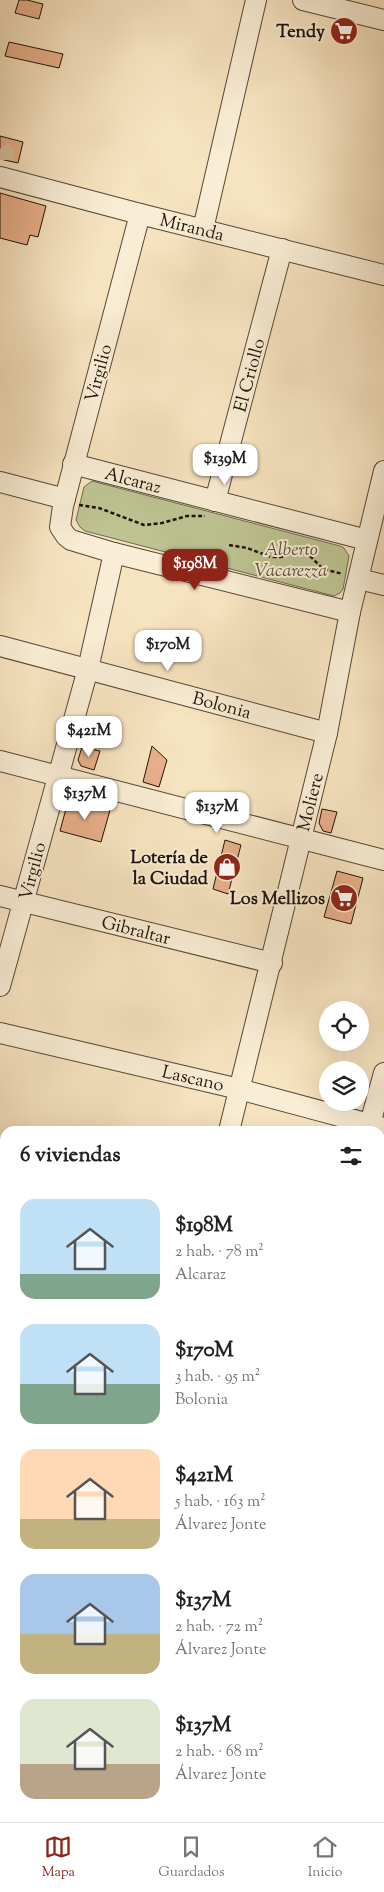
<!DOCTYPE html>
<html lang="es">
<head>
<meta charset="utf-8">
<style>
	:root { --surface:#fff; --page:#f2f2f2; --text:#222; --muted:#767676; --line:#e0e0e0; --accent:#8f2418 }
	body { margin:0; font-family:"Sorts Mill Goudy",serif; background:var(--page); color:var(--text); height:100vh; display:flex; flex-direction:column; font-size:19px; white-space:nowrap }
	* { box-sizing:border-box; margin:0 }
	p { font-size:16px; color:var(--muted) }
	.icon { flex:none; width:28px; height:28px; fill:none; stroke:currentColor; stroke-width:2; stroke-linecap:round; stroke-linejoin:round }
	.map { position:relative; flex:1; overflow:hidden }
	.drawer { position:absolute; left:0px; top:1126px; width:385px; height:696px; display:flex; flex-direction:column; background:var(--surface); border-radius:15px 15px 0 0; box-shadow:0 5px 20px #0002 }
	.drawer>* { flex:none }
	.buttons { position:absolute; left:319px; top:1001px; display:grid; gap:10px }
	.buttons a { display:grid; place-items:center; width:50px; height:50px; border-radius:50%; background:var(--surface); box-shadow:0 5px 20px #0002; font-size:25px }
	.price { position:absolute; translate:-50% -42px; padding:0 11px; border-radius:10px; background:#fff; color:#222; font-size:16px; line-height:32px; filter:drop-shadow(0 1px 2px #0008) }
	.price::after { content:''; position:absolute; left:50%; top:30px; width:15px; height:11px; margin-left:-8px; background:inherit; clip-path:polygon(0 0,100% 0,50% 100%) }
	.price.on { background:var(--accent); color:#fff }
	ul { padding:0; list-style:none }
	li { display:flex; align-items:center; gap:15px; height:125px; padding:0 20px }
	li span { display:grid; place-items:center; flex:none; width:140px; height:100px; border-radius:15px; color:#555 }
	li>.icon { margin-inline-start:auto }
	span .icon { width:60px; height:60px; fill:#fffc; stroke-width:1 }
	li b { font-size:21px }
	h2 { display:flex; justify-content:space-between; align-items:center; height:60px; padding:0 20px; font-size:21px }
	.tab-bar { display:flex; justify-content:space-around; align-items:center; height:70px; border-top:1px solid var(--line); background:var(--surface); font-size:14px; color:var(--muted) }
	.tab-bar a { display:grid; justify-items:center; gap:2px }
	.tab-bar .on { color:var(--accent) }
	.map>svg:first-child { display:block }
	.green { fill:#bdc391; stroke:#6e6b4e }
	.building { fill:#e7af8b; stroke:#1f130a }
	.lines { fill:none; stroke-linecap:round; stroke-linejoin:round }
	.minor-tunnel { stroke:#d6c4a4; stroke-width:20; stroke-dasharray:20 10; stroke-linecap:butt }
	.minor-casing { stroke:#554737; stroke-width:22 }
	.path { stroke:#1f130a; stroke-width:2.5; stroke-dasharray:4 2.5; stroke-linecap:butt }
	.minor { stroke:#f9edd5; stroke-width:20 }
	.labels { text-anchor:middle; stroke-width:4; stroke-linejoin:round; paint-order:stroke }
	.poi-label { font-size:18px; font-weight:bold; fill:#1f130a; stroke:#f9edd5; text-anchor:end }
	.street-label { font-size:18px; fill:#1f130a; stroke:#f9edd5 }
	.park-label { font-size:18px; font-style:italic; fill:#565139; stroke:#f9edd5 }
</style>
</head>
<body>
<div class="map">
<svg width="384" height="1822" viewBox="0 0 384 1822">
	<rect width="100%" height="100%" fill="#f6e3bf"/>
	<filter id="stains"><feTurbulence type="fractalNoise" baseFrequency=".004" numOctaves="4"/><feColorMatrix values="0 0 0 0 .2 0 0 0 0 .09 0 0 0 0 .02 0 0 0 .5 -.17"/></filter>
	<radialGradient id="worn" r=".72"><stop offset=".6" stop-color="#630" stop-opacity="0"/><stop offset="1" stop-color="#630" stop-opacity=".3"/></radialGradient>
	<path class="green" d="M92,481L340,546L344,548L349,556L343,589L340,593L334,596L85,531L80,527L76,520L84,487Z"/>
	<g class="building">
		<path d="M19,0H27L43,4L39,19L15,13Z"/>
		<path d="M9,42L63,54L59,68L5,56Z"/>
		<path d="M0,136L23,142L18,163L0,159Z"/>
		<path d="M0,193L46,206L38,237L30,235L27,245L0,238Z"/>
		<path d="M152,746L167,760L159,787L143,782Z"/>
		<path d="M82,747L100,751L94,770L81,766L78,760Z"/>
		<path d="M75,801L110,810L101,842L60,831L67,805Z"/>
		<path d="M322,809L337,812L331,833L323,831L319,823Z"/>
		<path d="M225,840L241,845L228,894L213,889Z"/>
		<path d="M337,871L363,878L351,924L324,917Z"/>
	</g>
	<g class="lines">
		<path class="minor-tunnel" d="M0,149L4,154V160"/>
		<g class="minor-casing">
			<g id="minor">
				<path d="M303,0L384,20"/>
				<path d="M0,177L140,214L384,275"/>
				<path d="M140,214L63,506L60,527L66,536L71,540L114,553L350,612"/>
				<path d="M203,229L256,0"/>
				<path d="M73,464L367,540"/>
				<path d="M0,482L65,499"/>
				<path d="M215,501L282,249"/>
				<path d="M359,579L384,585"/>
				<path d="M0,646L327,733"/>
				<path d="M0,761L384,860"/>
				<path d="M0,896L272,963"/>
				<path d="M0,986L88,669L114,553"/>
				<path d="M0,1033L239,1089L384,1128"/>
				<path d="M370,1124L384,1073"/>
				<path d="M229,1131L327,733L350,612L384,471"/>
				<path d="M0,1171L5,1172"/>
				<path d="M380,1266L384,1267"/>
				<path d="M0,1308L5,1309"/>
				<path d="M380,1397L384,1398"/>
				<path d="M0,1431L5,1432"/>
				<path d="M380,1531L384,1532"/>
				<path d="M0,1567L5,1568"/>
				<path d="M380,1621L384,1607"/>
				<path d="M380,1669L384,1671"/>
				<path d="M0,1739L5,1741"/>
				<path d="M380,1813L384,1814"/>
				<path d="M290,1818L307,1822"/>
				<path d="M48,1822L49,1818"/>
				<path d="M325,1822L327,1818"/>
			</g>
		</g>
		<g class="path">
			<path d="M79,505L99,508L144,525L162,523L187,516H205"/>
			<path d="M229,545L247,548L271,557H281L292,553L301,552L310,556L323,569L343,574"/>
		</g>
		<use href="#minor" class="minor"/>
	</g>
	<defs>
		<g id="supermarket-disc" transform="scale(1.4375)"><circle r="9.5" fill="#8f2418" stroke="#f9edd5"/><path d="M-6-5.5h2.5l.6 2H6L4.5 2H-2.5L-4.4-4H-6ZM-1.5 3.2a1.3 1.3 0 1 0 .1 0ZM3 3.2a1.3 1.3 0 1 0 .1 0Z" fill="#fff"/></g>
		<g id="shop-disc" transform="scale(1.4375)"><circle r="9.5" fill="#8f2418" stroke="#f9edd5"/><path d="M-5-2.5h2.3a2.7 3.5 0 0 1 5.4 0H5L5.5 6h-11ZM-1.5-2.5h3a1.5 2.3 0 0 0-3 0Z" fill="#fff"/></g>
	</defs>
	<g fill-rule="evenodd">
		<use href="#supermarket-disc" x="344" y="31"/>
		<use href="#shop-disc" x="227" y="867"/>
		<use href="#supermarket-disc" x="344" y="898"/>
	</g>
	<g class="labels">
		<g class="poi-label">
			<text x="325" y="37">Tendy</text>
			<text x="208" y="863">Lotería de<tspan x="208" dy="21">la Ciudad</tspan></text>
			<text x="325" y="904">Los Mellizos</text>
		</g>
		<g class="street-label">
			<text transform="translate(192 227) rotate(14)" y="6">Miranda</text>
			<text transform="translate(98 373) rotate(-75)" y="6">Virgilio</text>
			<text transform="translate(249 375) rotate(-75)" y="6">El Criollo</text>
			<text transform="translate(133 480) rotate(15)" y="6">Alcaraz</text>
			<text transform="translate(222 705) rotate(15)" y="6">Bolonia</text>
			<text transform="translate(310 802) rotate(-76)" y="6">Moliere</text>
			<text transform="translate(32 871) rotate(-75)" y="6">Virgilio</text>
			<text transform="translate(136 930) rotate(14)" y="6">Gibraltar</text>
			<text transform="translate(193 1078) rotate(13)" y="6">Lascano</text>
		</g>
		<g class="park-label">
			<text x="291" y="555">Alberto<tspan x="291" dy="21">Vacarezza</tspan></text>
		</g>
	</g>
	<rect width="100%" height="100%" filter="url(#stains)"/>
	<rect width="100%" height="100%" fill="url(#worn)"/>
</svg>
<div class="buttons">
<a><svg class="icon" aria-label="locate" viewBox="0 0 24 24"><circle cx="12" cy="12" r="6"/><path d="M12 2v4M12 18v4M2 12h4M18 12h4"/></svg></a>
<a><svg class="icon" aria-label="layers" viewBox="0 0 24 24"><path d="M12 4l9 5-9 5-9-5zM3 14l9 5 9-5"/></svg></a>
</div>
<b class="price" style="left:225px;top:486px">$139M</b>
<b class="price on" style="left:195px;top:591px">$198M</b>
<b class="price" style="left:168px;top:672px">$170M</b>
<b class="price" style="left:89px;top:758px">$421M</b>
<b class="price" style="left:85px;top:821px">$137M</b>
<b class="price" style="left:217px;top:834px">$137M</b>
<section class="drawer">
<h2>6 viviendas<svg class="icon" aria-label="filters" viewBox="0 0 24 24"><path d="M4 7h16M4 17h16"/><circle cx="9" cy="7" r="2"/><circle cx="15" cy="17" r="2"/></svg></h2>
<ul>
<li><span style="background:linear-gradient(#bfe0f5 75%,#7fa58c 0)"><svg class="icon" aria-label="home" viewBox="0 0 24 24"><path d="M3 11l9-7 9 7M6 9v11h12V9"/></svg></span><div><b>$198M</b><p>2 hab. · 78 m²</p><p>Alcaraz</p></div></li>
<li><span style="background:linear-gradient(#bfe0f5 60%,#7fa58c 0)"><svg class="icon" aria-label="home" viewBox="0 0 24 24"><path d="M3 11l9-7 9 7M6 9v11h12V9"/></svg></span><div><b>$170M</b><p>3 hab. · 95 m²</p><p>Bolonia</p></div></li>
<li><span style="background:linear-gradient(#ffd9b3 70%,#c2b280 0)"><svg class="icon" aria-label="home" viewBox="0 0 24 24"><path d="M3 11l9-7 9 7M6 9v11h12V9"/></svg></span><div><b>$421M</b><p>5 hab. · 163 m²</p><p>Álvarez Jonte</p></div></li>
<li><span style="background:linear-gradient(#a9c7e8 60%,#c2b280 0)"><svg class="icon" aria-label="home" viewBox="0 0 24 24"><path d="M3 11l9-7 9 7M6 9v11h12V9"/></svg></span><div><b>$137M</b><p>2 hab. · 72 m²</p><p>Álvarez Jonte</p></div></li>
<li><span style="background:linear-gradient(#dfe7d0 65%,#b9a48a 0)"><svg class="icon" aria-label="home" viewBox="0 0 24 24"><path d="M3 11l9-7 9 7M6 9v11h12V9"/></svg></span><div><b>$137M</b><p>2 hab. · 68 m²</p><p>Álvarez Jonte</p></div></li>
</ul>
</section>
</div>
<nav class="tab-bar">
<a class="on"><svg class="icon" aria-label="map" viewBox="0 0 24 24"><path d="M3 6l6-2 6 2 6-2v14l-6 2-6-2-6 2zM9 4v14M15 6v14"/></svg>Mapa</a>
<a><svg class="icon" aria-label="saved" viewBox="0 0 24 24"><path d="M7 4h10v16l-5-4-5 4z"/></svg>Guardados</a>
<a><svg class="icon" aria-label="home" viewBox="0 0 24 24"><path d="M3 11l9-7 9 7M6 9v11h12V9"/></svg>Inicio</a>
</nav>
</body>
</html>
